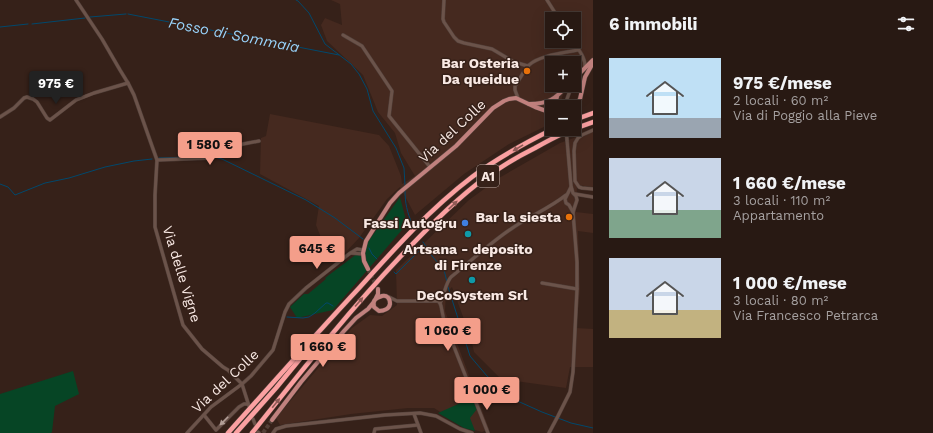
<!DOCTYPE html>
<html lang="it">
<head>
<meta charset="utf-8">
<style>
	:root { --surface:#281913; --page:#342621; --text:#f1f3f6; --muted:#a5a0a0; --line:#443833; --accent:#f49e8a }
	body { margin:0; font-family:"Work Sans",sans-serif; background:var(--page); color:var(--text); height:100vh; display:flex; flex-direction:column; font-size:15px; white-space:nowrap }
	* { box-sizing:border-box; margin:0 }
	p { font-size:13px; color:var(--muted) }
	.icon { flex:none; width:22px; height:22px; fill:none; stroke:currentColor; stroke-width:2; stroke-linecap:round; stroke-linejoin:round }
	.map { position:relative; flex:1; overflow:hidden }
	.details { display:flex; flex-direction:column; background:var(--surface); width:340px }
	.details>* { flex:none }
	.tools { position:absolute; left:545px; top:12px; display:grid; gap:8px }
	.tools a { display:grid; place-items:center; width:36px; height:36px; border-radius:0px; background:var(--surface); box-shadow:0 4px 16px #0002,0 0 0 1px var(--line); font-size:20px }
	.price { position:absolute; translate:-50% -34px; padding:0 9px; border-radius:4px; background:var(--accent); color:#111; font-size:13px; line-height:26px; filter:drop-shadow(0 1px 2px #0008) }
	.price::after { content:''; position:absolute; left:50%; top:24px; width:12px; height:9px; margin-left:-6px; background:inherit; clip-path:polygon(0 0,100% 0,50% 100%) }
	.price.current { background:#222; color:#fff }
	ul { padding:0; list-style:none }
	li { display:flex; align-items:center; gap:12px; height:100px; padding:0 16px }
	li span { display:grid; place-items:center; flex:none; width:112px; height:80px; border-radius:0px; color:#555 }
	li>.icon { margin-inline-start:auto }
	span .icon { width:48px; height:48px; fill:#fffc; stroke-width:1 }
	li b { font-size:17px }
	h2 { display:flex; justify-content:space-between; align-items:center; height:48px; padding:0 16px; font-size:17px }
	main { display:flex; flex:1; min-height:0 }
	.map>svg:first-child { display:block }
	.built { fill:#45291f; fill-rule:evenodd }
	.green { fill:#064525 }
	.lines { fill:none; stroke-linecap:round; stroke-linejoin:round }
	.stream { stroke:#01486c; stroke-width:1 }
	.major-tunnel { stroke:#533f37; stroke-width:4; stroke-dasharray:4 2; stroke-linecap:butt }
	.minor-casing { stroke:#52403a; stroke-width:4 }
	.major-casing { stroke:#52403a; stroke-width:5 }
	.highway-casing { stroke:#52403a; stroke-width:5.5 }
	.minor { stroke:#6b534a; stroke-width:3 }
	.major { stroke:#c1817e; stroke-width:4 }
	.highway { stroke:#fba0a1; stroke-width:4.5 }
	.minor-bridge-casing { stroke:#52403a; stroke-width:4; stroke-linecap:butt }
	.minor-bridge { stroke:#6b534a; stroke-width:3 }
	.oneway { fill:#8f5a56 }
	.oneway2 { fill:#b29e97 }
	.food-dot { fill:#e8710a; stroke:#362119; stroke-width:1.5 }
	.shop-dot { fill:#3f7fe0; stroke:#362119; stroke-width:1.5 }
	.culture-dot { fill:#0f9aa8; stroke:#362119; stroke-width:1.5 }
	.labels { text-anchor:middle; stroke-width:3; stroke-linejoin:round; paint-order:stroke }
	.shield { fill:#362119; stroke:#beada7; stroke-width:1 }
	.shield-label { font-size:13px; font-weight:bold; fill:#f9e9e4 }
	.poi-label { font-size:14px; font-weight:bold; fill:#f9e9e4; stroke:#362119; text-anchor:end }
	.street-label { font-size:14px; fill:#f9e9e4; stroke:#362119 }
	.water-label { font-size:15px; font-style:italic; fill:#98d3fb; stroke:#362119 }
</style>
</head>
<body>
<main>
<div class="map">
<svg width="593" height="433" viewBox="0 0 593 433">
	<rect width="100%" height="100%" fill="#362119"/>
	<g class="built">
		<path d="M331,0H593V57L574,75V63H552V85H566L561,101V107H552V123L509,144L464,174L415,215L400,187L387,199L359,238L345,253L323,243L316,225L319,206L260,174L261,138L266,136L270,114L379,135L389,146L401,176L402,184L415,176L401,153L395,133L378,112L363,75L327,41L321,25L325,18L342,25L340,4ZM552,19H574V41H552Z"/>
		<path d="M593,131V187L577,185L576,212L593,214V233L578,231L580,289L576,328L593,329V367H570L566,388L501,379L474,352L471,338L452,287L446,293L445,311L489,429L482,432L464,427L434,408H408L351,414L280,425L276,418L352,328L370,315L382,316L397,305L396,270L469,200L499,178L560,143Z"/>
	</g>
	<g class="green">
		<path d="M400,197L407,224L333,310L297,318L290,307L304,294H308L326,279L325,278L358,253L370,239Z"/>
		<path d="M73,371L79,394L55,406L52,432L51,433H0V394Z"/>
		<path d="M472,398L477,409L470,418L475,431L464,428L438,413Z"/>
	</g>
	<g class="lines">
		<g class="stream">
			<path d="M296,0L298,1L309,13L325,44L351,64L359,74L367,89L373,111L396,148L404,168L405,185"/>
			<path d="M128,14L339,55"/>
			<path d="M90,17L126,14"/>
			<path d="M32,24L85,18"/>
			<path d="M0,27L28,24"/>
			<path d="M215,157L222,159L306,200L335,218L363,239"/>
			<path d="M159,158L188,157"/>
			<path d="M0,184L8,187L15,195L45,183L69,178L105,167L134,161L152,159"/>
			<path d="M405,191C405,202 407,213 412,223"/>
			<path d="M423,242L432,256L444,270L447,282"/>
			<path d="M369,248L372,254L377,259"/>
			<path d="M394,272L396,274L421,249L426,246"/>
			<path d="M448,287L470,356L487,376L513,399L542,412L571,423L593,428"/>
			<path d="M287,317L303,318L309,317L315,313L326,303H328L333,306"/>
		</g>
		<g class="major-tunnel">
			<path d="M368,269L376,285"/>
			<path d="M263,433L272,420"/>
		</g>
		<g class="minor-casing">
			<g id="minor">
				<path d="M76,0L102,39L120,70L128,83L134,95L152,146L157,160L155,195V227L183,325L202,349L223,367L228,370L242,384L249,406"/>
				<path d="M444,0L443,19L444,22L454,37L458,41L464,43L492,49L514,62L528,66"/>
				<path d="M547,0L559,19"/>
				<path d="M343,35L362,46L392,91L389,116L430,167"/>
				<path d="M573,41C578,49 586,58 585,68"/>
				<path d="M518,98L515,90V86C520,79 524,70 529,65C540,55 564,53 578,50"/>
				<path d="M566,107L567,99L572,85"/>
				<path d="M0,117L14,108L24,98L27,97L33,99L37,102L47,118L50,120L76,100L94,93L128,83"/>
				<path d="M593,130L582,135L578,138L575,143L574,151L575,181L579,187L582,188L593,189"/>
				<path d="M157,160L211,158L243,144L259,141"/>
				<path d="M571,187L565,199L566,203L569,205L573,212"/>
				<path d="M575,194L593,197"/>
				<path d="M351,253L363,254"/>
				<path d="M542,283L577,289"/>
				<path d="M389,297L397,301H438L440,303"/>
				<path d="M414,414L421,433"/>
				<path d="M204,415L216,430L239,407L244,404H248"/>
				<path d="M253,419L255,424"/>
				<path d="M258,432L259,433"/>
				<path d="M187,433L211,407L242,384L251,376L273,350L285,312L289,304L306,288L349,254L357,249L363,250"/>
				<path d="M273,433L276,429L286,426L385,415L420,413L436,416L460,429L472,433"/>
				<path d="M374,433L375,429L418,425"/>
				<path d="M488,433L447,329L444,321L441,306L440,303C445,294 445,284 451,277C471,261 490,243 511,229C528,217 550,208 566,195"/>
				<path d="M549,433L558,416L570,392L573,372L577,289V262L573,212L577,200L576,196L573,193L571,186L567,140"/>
			</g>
		</g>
		<g class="major-casing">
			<g id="major">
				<path d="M574,79L593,60"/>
				<path d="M529,104C549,104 555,99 568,85"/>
				<path d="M556,107L554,103L557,97"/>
				<path d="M574,108L580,99L585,77L593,63"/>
				<path d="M368,269L364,261L363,253L366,241L390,203L399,193L456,146L493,108L504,101L509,99L516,98L535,107L552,113"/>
				<path d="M382,296C387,295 390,298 390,304C389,309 384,311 379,311L374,307C372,300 376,298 382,296Z"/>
				<path d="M376,298L378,294V289"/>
				<path d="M272,420L301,382L344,331L356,318L368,309L373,303"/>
			</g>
		</g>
		<g class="highway-casing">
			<g id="highway">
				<path d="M574,120L593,113"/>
				<path d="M571,130L593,122"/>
				<path d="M228,433C272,384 315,335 360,287C395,248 430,209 472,177C497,158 525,143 553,129"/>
				<path d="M236,433L276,388L318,337"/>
				<path d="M252,433C300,373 347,313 400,257C424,232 449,206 477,184C495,170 515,158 535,148C544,143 553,138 562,134"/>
			</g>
		</g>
		<use href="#minor" class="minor"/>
		<use href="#major" class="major"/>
		<use href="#highway" class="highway"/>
		<g class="minor-bridge-casing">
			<path id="minor-bridge" d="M566,129L567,140"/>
		</g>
		<use href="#minor-bridge" class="minor-bridge"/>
	</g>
	<defs><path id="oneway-solid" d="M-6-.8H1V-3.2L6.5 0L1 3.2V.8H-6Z"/></defs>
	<g class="oneway">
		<use href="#oneway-solid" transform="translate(518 148) rotate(149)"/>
		<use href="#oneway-solid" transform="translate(453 205) rotate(-43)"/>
		<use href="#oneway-solid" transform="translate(359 302) rotate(-49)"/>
		<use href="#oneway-solid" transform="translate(276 403) rotate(-51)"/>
	</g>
	<use class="oneway2" href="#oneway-solid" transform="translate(224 421) rotate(135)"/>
	<g class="food-dot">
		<circle cx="527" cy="71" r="4"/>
		<circle cx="569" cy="217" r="4"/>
	</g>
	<circle class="shop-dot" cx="465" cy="223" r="4"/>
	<g class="culture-dot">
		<circle cx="468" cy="234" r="4"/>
		<circle cx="472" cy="280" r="4"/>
	</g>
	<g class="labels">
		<rect class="shield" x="477" y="165" width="22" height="22" rx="3"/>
		<g class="shield-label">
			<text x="488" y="181">A1</text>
		</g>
		<g class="poi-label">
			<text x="519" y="68">Bar Osteria<tspan x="519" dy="16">Da queidue</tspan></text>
			<text x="561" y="222">Bar la siesta</text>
			<text x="457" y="228">Fassi Autogru</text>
			<text x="468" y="254" text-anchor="middle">Artsana - deposito<tspan x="468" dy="16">di Firenze</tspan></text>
			<text x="472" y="300" text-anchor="middle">DeCoSystem Srl</text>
		</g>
		<g class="street-label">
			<text transform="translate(452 131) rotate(-43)" y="5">Via del Colle</text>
			<text transform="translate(182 274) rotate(73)" y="5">Via delle Vigne</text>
			<text transform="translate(225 381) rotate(-43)" y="5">Via del Colle</text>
		</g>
		<g class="water-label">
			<text transform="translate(234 35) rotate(11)" y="5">Fosso di Sommaia</text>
		</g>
	</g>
</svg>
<div class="tools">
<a><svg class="icon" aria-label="locate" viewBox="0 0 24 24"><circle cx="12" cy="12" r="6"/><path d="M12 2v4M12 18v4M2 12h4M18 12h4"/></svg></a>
<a>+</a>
<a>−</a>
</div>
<b class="price current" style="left:56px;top:105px">975 €</b>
<b class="price" style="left:210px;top:166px">1 580 €</b>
<b class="price" style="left:317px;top:270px">645 €</b>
<b class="price" style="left:448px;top:352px">1 060 €</b>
<b class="price" style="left:323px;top:368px">1 660 €</b>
<b class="price" style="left:487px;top:411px">1 000 €</b>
</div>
<section class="details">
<h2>6 immobili<svg class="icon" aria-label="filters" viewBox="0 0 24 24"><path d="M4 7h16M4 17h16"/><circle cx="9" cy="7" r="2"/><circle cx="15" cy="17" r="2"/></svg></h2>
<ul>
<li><span style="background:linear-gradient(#bfe0f5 75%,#9aa5b1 0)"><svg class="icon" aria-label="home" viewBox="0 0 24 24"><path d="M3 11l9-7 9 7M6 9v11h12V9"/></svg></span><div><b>975 €/mese</b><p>2 locali · 60 m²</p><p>Via di Poggio alla Pieve</p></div></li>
<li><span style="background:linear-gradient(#c9d6e8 65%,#7fa58c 0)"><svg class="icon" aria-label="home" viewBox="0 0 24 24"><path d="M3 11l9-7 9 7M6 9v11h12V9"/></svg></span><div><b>1 660 €/mese</b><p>3 locali · 110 m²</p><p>Appartamento</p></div></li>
<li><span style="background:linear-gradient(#c9d6e8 65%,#c2b280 0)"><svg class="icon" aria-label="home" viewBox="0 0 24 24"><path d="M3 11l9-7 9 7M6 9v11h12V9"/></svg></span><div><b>1 000 €/mese</b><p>3 locali · 80 m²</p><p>Via Francesco Petrarca</p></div></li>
</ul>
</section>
</main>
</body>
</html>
